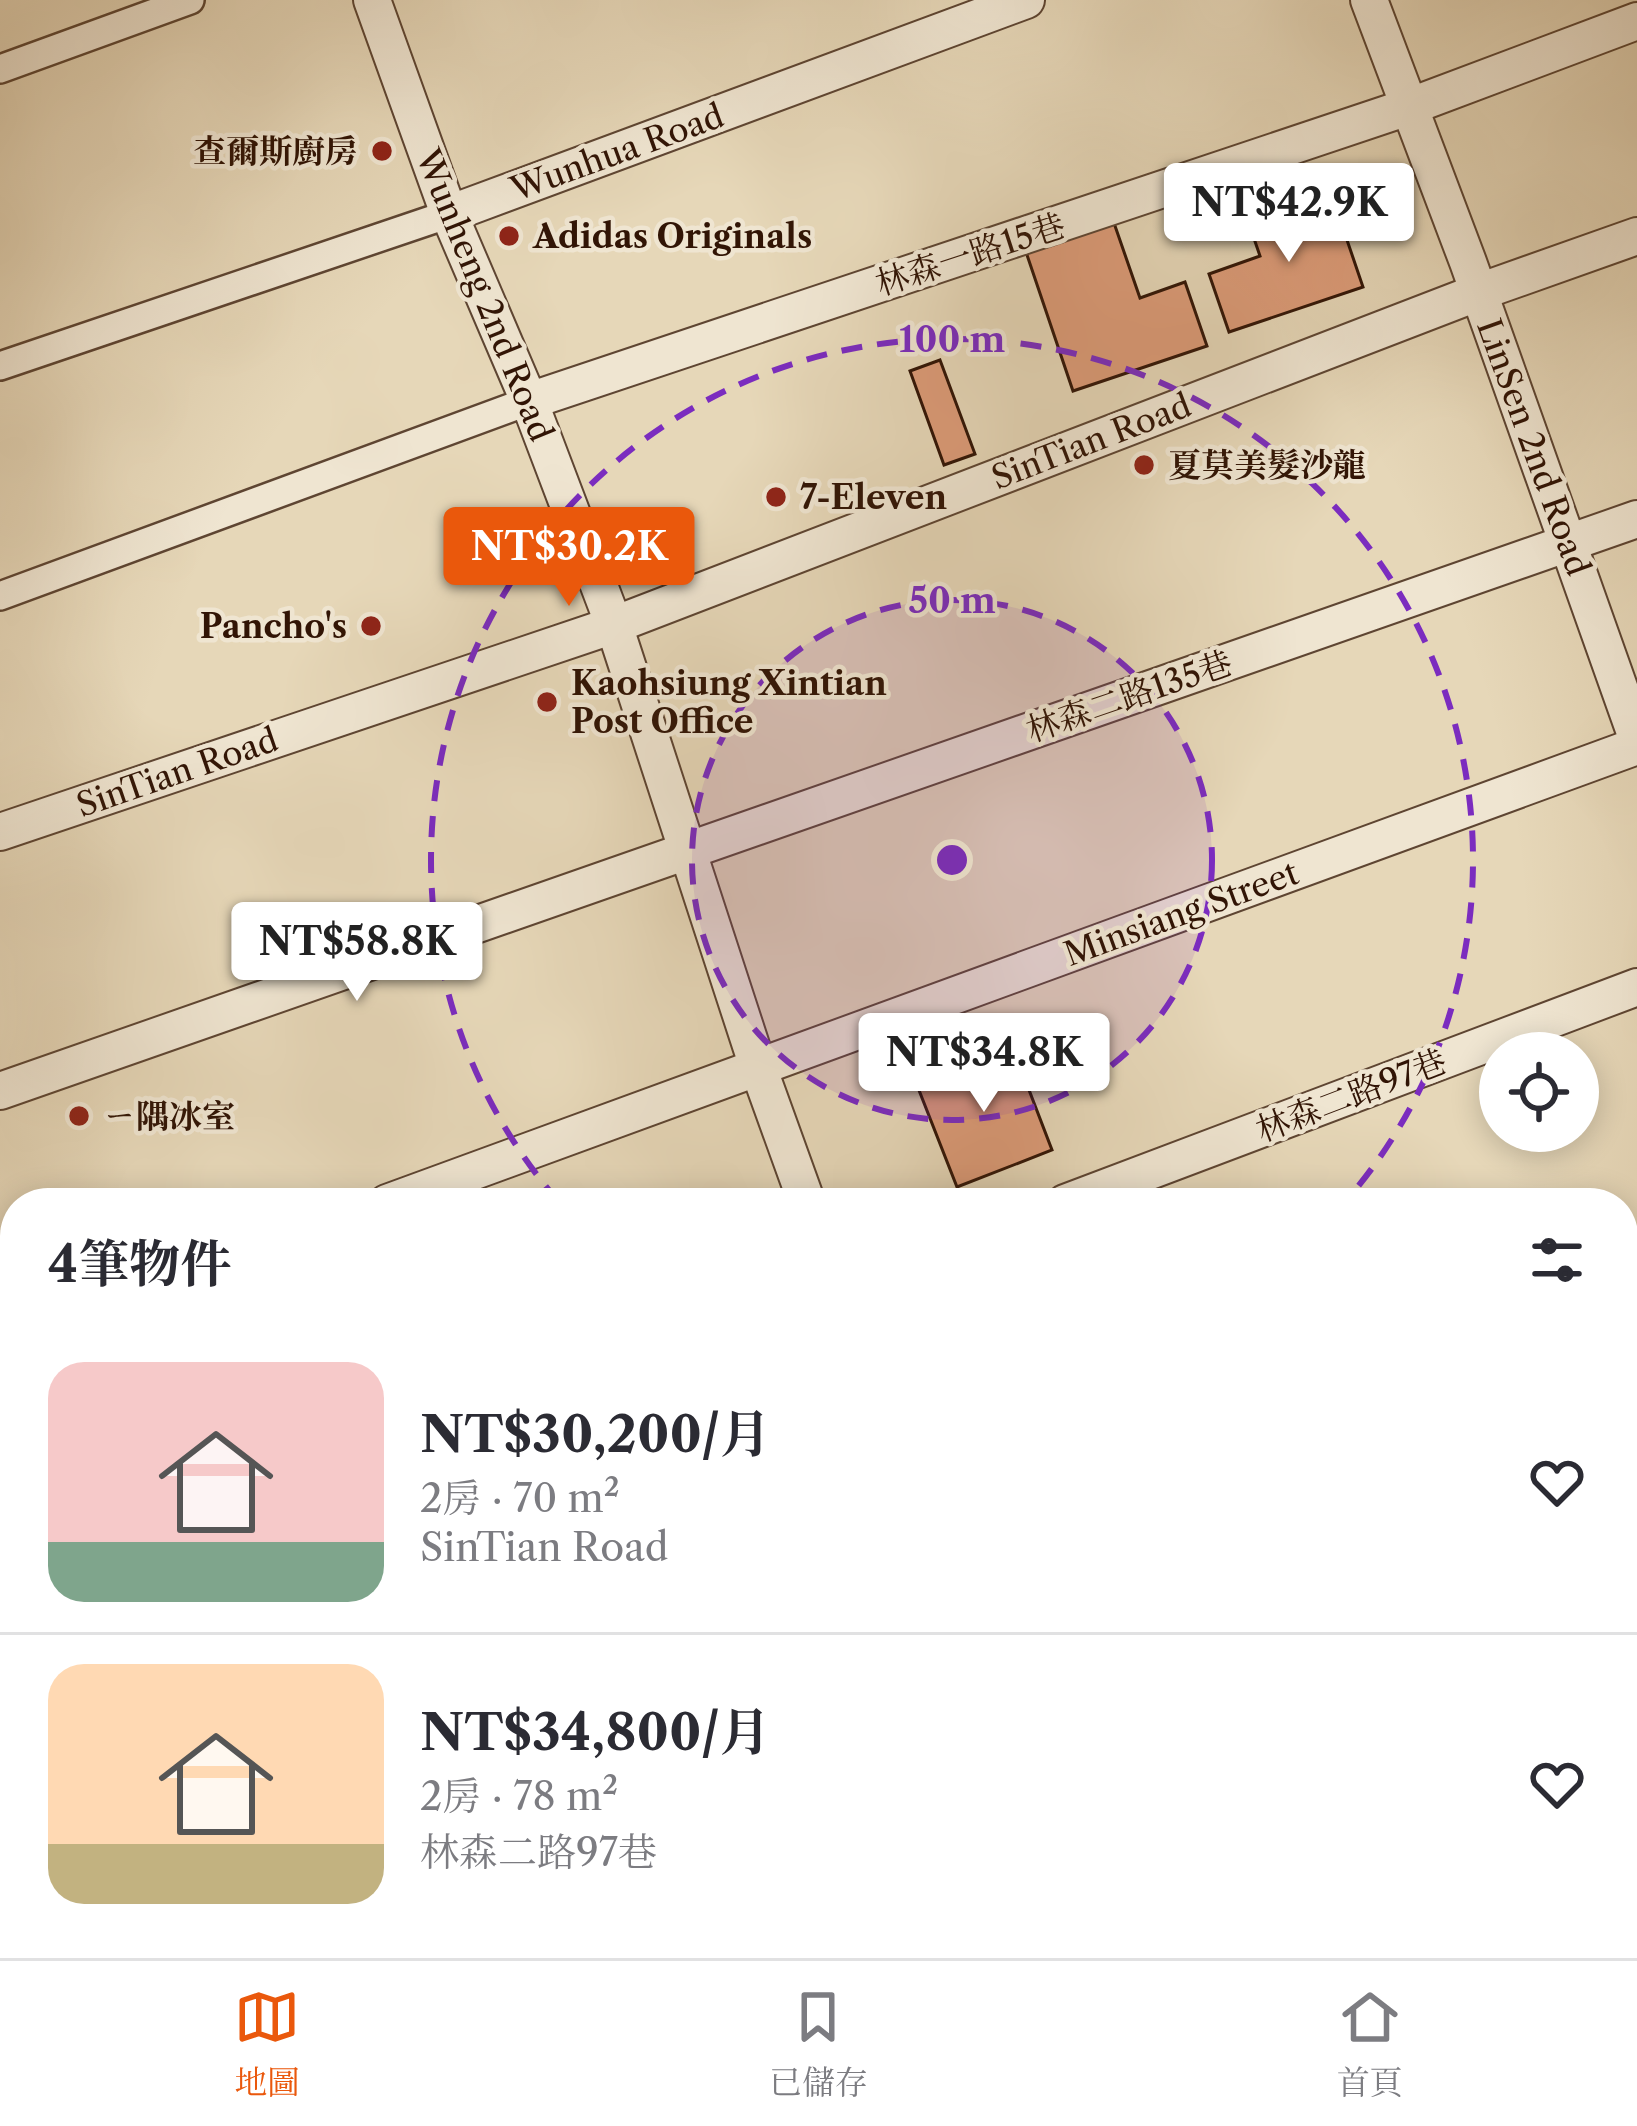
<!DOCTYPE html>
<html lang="zh-TW">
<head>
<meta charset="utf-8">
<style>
	:root { --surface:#fff; --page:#f7f7f7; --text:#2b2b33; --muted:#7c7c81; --line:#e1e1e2; --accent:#ea580c }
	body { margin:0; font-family:"Libre Caslon Text","Noto Serif TC",serif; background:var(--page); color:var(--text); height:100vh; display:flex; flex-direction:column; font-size:45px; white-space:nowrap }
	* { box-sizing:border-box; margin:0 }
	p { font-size:39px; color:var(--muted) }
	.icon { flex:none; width:66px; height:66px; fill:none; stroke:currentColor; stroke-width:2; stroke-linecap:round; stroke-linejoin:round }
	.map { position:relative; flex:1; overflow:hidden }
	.side { position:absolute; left:0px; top:1188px; width:1638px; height:771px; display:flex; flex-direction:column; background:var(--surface); border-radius:48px 48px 0 0; box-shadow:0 6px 30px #0003 }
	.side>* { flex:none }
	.controls { position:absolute; left:1479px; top:1032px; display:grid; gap:24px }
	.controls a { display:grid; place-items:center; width:120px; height:120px; border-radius:50%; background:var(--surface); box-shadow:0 6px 30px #0003; font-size:60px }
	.price { position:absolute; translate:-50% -102px; padding:0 27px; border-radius:12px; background:#fff; color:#222; font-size:39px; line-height:78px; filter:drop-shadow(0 3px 6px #0008) }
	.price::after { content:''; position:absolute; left:50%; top:72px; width:36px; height:27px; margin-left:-18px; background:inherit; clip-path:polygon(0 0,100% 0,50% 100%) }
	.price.active { background:var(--accent); color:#fff }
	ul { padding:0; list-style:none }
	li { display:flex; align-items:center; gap:36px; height:300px; padding:0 48px }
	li+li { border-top:3px solid var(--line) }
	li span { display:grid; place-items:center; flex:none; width:336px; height:240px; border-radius:36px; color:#555 }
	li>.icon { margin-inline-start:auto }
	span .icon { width:144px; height:144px; fill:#fffc; stroke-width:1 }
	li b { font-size:51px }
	h2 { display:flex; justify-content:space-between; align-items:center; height:144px; padding:0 48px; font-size:51px }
	.menu { display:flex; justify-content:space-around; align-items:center; height:168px; border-top:3px solid var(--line); background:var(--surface); font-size:33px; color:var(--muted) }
	.menu a { display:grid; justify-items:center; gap:6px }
	.menu .active { color:var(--accent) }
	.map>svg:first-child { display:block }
	.building { fill:#dc9b78; stroke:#311405; stroke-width:3 }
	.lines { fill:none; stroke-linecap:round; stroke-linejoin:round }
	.pedestrian-casing { stroke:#5e4532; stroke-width:32 }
	.minor-casing { stroke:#5e4532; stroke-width:40 }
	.tertiary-casing { stroke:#5e4532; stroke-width:46 }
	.pedestrian { stroke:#efe5d1; stroke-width:27 }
	.minor { stroke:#efe5d1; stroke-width:36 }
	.tertiary { stroke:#efe5d1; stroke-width:42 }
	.ring { fill:none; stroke:#7b2cbf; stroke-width:6; stroke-dasharray:21 15 }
	.poi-dot { fill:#8f2418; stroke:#efe5d1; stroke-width:4.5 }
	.labels { text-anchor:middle; stroke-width:9; stroke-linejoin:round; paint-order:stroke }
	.poi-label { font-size:33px; font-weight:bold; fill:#311405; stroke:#efe5d1; text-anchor:start }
	.street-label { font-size:33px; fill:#311405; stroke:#efe5d1 }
	.centre { fill:#7b2cbf; stroke:#efe5d1; stroke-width:6 }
	.ring-label { font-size:36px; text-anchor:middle; font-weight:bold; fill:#7b2cbf; stroke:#efe5d1; stroke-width:9; stroke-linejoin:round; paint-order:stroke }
</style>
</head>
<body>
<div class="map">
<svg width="1637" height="1958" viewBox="0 0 1637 1958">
	<rect width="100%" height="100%" fill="#e6d7b8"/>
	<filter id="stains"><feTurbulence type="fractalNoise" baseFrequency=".00167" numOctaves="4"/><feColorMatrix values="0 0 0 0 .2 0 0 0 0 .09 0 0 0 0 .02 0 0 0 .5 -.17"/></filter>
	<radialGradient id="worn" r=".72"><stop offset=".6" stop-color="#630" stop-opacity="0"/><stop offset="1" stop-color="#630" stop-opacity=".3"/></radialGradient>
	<g class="building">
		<path d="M1331,193L1363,287L1229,332L1209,274L1260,256L1248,221Z"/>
		<path d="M1114,223L1140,298L1185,282L1207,346L1073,391L1026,252Z"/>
		<path d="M940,360L975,454L944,465L910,371Z"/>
		<path d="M1011,1043L1052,1150L957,1187L915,1080Z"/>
		<path d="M15,1935V1944H178L168,1958H0V1941Z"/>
	</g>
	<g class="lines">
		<g class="pedestrian-casing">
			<g id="pedestrian">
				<path d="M0,69L190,0"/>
				<path d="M0,366L449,214"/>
				<path d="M0,596L529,401"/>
			</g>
		</g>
		<g class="minor-casing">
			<g id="minor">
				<path d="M372,0L449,214L529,401L614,625L758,1067L807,1203"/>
				<path d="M1369,0L1468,262L1637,738"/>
				<path d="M449,214L1026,0"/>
				<path d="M529,401L1411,106L1637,21"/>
				<path d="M0,832L614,625L1479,292L1637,236"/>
				<path d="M0,1091L1637,519"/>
				<path d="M387,1203L1637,746"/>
				<path d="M1065,1203L1637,987"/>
				<path d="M0,1344L15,1339"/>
				<path d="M0,1454L15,1496"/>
				<path d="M1623,1548L1637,1542"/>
				<path d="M0,1578L15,1572"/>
				<path d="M1623,1782L1637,1777"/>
				<path d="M173,1944L178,1958"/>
				<path d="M1075,1944L1080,1958"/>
				<path d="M505,1958L545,1944"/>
				<path d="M1131,1958L1170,1944"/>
				<path d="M1582,1958L1637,1940"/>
			</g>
		</g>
		<g class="tertiary-casing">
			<g id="tertiary">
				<path d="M1623,1277L1637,1272"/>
				<path d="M0,1858L15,1853"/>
			</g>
		</g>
		<use href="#pedestrian" class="pedestrian"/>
		<use href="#minor" class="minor"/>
		<use href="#tertiary" class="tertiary"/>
	</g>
	<circle cx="952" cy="860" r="260" fill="#7b2cbf" fill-opacity=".12"/>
	<g class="ring">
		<circle cx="952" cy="860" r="260"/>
		<path d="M559 1202A521 521 0 1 1 1345 1202"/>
	</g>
	<g class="poi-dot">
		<circle cx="382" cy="151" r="12"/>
		<circle cx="509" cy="236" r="12"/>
		<circle cx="1144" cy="465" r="12"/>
		<circle cx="776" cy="497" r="12"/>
		<circle cx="371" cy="626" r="12"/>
		<circle cx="547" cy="702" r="12"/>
		<circle cx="79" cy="1116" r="12"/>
	</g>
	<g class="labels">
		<g class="poi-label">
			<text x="358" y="163" text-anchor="end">查爾斯廚房</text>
			<text x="533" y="248">Adidas Originals</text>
			<text x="1168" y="477">夏莫美髮沙龍</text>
			<text x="800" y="509">7-Eleven</text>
			<text x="347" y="638" text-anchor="end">Pancho's</text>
			<text x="571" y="695">Kaohsiung Xintian<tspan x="571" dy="38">Post Office</tspan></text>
			<text x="103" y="1128">ㄧ隅冰室</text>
		</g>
		<g class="street-label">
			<text transform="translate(617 152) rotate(-20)" y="12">Wunhua Road</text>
			<text transform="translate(970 254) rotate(-18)" y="12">林森一路15巷</text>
			<text transform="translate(485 295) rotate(68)" y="12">Wunheng 2nd Road</text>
			<text transform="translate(1091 441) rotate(-21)" y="12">SinTian Road</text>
			<text transform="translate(1534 447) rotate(70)" y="12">LinSen 2nd Road</text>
			<text transform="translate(1129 696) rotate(-19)" y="12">林森二路135巷</text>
			<text transform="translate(177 772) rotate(-19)" y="12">SinTian Road</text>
			<text transform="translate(1181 913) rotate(-20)" y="12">Minsiang Street</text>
			<text transform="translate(1351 1095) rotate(-21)" y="12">林森二路97巷</text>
		</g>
	</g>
	<circle cx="952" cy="860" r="18" class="centre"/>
	<g class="ring-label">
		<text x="952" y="352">100 m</text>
		<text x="952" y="613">50 m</text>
	</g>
	<rect width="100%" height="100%" filter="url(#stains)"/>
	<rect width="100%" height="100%" fill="url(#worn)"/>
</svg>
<div class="controls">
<a><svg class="icon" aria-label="locate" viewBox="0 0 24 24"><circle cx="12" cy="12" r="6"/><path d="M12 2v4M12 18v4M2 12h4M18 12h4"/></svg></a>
</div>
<b class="price" style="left:1289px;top:265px">NT$42.9K</b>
<b class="price active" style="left:569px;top:609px">NT$30.2K</b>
<b class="price" style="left:357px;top:1004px">NT$58.8K</b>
<b class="price" style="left:984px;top:1115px">NT$34.8K</b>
<section class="side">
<h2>4筆物件<svg class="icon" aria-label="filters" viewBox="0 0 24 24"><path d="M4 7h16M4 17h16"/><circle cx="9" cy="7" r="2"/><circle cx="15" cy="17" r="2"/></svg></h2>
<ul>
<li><span style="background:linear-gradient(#f6c9c9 75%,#7fa58c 0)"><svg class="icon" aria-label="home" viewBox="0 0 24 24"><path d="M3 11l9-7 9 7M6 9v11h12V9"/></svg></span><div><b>NT$30,200/月</b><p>2房 · 70 m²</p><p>SinTian Road</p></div><svg class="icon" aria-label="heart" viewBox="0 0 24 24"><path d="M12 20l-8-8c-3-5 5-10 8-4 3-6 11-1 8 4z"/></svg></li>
<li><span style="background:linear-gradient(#ffd9b3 75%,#c2b280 0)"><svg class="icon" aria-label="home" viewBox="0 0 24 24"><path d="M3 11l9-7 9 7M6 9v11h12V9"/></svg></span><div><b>NT$34,800/月</b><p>2房 · 78 m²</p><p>林森二路97巷</p></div><svg class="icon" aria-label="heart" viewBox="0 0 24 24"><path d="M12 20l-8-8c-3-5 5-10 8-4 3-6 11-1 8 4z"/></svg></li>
</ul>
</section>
</div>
<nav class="menu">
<a class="active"><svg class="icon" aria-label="map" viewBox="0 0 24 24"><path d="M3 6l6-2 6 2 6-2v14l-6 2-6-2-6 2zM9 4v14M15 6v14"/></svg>地圖</a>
<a><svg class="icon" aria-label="saved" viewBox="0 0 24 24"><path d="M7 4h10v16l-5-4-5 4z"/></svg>已儲存</a>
<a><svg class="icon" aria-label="home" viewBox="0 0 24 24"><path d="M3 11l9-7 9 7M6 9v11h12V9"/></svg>首頁</a>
</nav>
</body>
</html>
